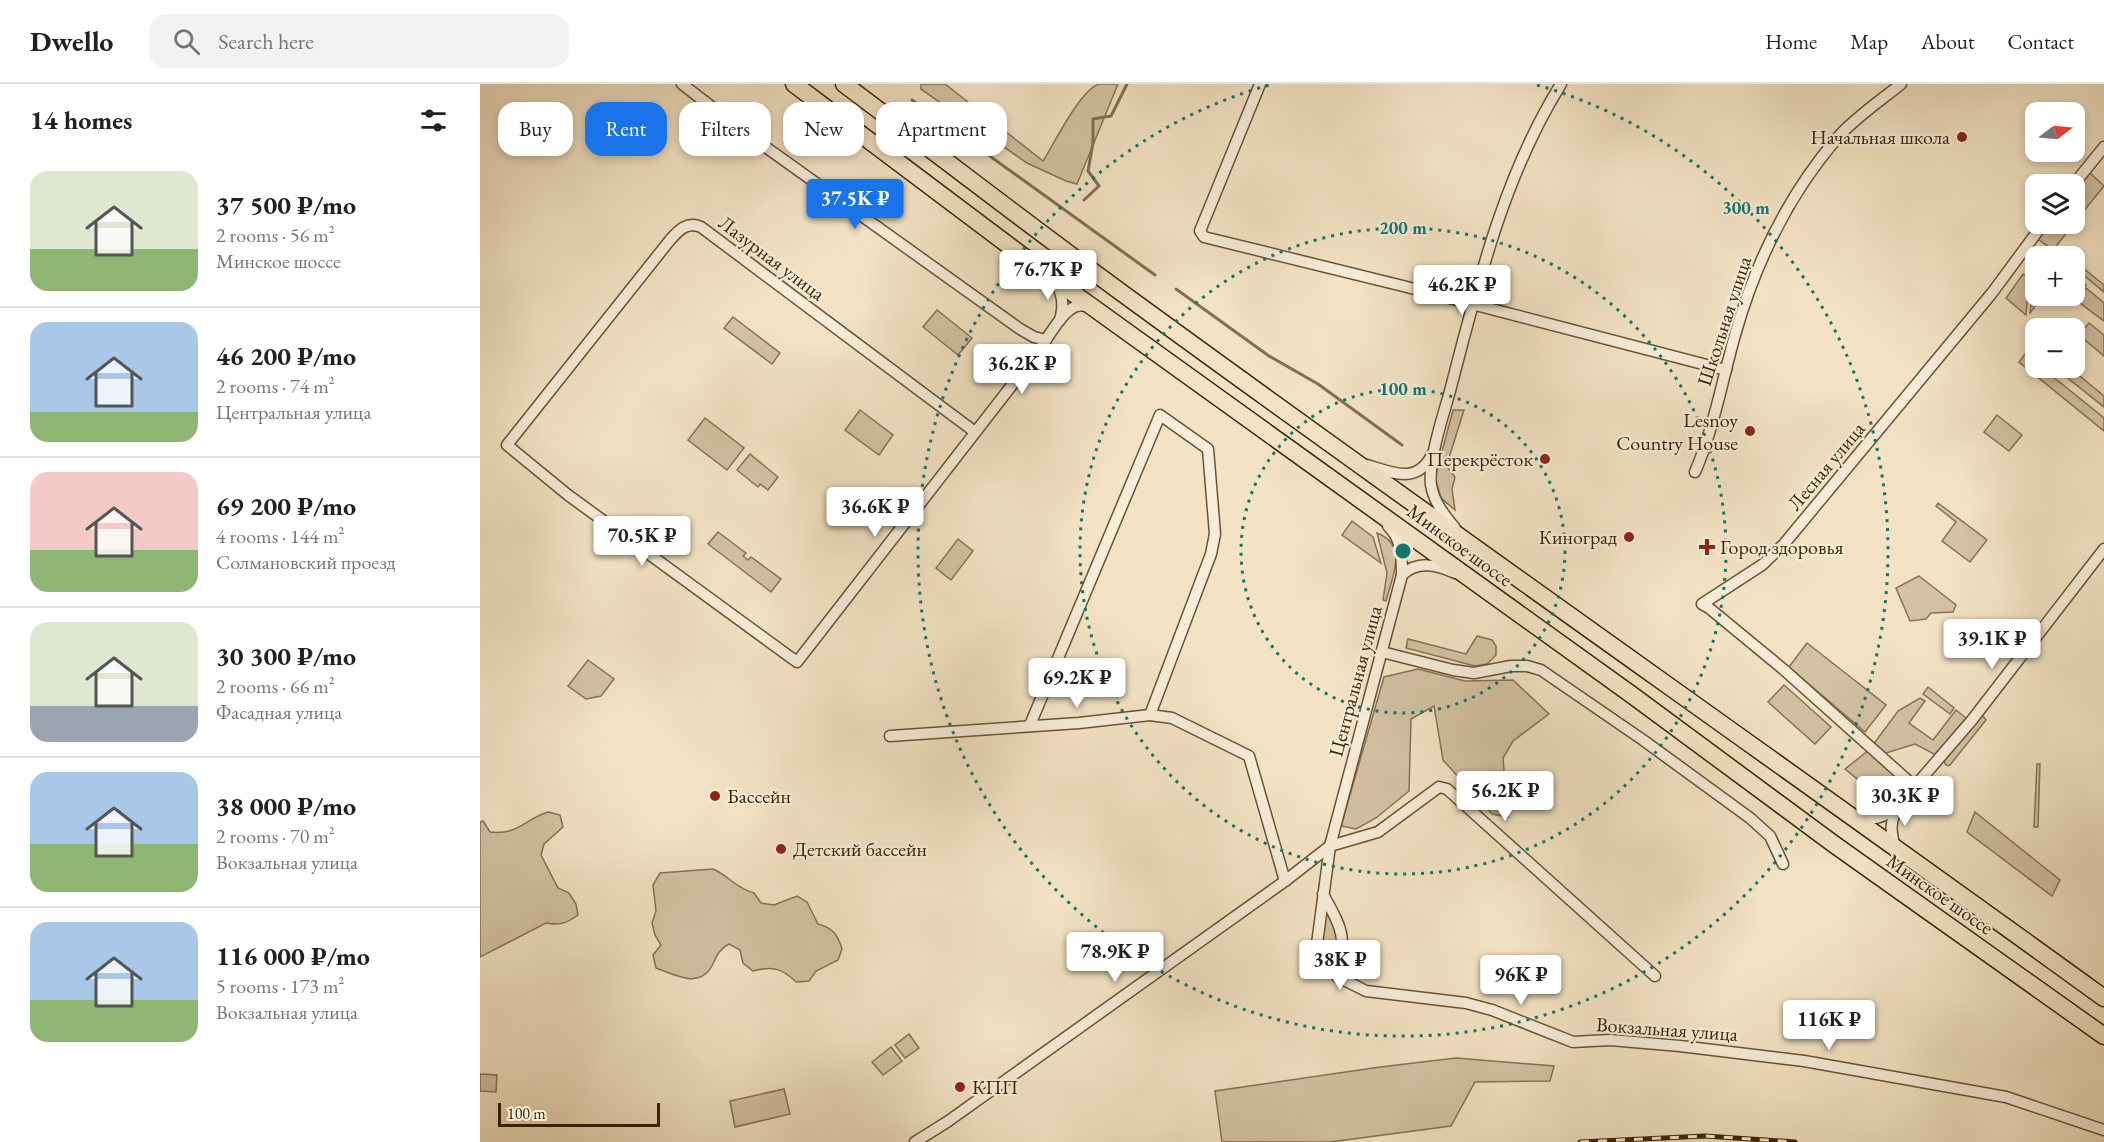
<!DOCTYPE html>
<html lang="en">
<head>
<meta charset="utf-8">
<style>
	:root { --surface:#fff; --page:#f2f2f2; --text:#202124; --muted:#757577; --line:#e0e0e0; --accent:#1a73e8 }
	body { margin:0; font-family:"EB Garamond",serif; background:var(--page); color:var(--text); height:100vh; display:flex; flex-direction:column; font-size:22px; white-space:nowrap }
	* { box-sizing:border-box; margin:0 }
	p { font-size:20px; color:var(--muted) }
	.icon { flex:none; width:33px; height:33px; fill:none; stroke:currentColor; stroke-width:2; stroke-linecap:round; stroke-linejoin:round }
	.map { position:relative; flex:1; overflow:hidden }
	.panel { display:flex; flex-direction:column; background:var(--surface); width:480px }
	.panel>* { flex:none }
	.banner { position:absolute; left:18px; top:18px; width:570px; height:54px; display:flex; gap:12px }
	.needle { width:39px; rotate:74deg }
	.controls { position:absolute; left:1545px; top:18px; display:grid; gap:12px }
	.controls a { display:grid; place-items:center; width:60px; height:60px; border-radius:12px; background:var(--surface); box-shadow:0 3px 9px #0003; font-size:30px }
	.scale { position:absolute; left:18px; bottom:15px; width:162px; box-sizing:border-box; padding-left:6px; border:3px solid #3b2302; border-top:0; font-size:16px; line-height:21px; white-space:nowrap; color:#3b2302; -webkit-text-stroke:4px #f7edd9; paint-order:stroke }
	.price { position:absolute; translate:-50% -51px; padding:0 14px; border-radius:6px; background:#fff; color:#222; font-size:20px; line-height:39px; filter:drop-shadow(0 2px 3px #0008) }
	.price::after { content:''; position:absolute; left:50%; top:36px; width:18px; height:14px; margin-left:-9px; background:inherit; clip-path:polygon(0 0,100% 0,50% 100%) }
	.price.active { background:var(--accent); color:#fff }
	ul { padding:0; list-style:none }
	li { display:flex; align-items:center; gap:18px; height:150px; padding:0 30px }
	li+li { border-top:2px solid var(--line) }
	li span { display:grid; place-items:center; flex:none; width:168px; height:120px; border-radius:18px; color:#555 }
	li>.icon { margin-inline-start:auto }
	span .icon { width:72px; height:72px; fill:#fffc; stroke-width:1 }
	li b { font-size:26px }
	h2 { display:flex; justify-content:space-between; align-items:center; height:72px; padding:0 30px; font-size:26px }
	.chip { padding:0 21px; border-radius:18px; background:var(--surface); box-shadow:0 3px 9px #0003; font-size:21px; line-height:54px }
	.chip.active { background:var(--accent); color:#fff }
	header { display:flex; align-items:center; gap:36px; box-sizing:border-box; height:84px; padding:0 30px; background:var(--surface); border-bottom:2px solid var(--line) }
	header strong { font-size:28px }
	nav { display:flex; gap:33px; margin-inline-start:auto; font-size:21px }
	.search { width:420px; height:54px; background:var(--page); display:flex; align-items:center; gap:15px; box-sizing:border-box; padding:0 21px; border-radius:18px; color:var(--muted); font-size:22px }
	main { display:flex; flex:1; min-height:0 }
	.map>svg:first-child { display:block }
	.green { fill:#d4c2a3; stroke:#887252; stroke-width:1.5 }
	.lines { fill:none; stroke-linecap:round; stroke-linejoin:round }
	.stream { stroke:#846f4f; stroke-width:3 }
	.minor-casing { stroke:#695332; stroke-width:13 }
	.highway-casing { stroke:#3b2302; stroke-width:19 }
	.minor { stroke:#f7edd9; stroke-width:10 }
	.highway { stroke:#f3e3c4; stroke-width:16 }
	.rail-casing { stroke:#3b2302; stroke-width:5 }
	.rail { stroke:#f7edd9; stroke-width:3; stroke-dasharray:9; stroke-linecap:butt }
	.ring { fill:none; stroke:#0f766e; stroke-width:3; stroke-dasharray:3 6 }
	.poi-dot { fill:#8f2418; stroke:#f7edd9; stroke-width:2 }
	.labels { text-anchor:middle; stroke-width:4.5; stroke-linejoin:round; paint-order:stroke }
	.poi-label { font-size:20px; fill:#3b2302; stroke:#f7edd9; text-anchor:end }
	.street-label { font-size:20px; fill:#3b2302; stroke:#f7edd9 }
	.centre { fill:#0f766e; stroke:#f7edd9; stroke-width:3 }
	.ring-label { font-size:18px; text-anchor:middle; font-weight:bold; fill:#0f766e; stroke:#f7edd9; stroke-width:4.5; stroke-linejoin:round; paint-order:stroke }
</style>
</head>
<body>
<header>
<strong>Dwello</strong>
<div class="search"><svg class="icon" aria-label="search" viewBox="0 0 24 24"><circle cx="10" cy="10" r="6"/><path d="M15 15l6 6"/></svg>Search here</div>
<nav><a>Home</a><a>Map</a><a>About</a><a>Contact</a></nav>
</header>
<main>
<section class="panel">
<h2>14 homes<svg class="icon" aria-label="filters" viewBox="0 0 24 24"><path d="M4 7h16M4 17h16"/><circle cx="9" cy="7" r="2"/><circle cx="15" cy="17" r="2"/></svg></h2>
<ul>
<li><span style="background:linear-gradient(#dfe7d0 65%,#8fb573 0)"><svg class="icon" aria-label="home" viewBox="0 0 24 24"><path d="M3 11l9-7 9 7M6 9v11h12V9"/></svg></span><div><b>37 500 ₽/mo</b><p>2 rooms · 56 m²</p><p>Минское шоссе</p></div></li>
<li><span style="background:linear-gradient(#a9c7e8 75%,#8fb573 0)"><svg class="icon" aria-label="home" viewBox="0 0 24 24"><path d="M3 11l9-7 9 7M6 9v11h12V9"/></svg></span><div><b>46 200 ₽/mo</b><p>2 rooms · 74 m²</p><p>Центральная улица</p></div></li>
<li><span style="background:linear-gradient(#f6c9c9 65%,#8fb573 0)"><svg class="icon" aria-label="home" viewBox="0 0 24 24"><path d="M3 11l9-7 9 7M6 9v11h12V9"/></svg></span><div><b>69 200 ₽/mo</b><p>4 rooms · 144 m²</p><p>Солмановский проезд</p></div></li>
<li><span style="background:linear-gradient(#dfe7d0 70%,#9aa5b1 0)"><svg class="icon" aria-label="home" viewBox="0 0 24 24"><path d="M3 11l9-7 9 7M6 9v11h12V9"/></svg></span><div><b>30 300 ₽/mo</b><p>2 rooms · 66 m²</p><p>Фасадная улица</p></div></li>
<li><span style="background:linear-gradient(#a9c7e8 60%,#8fb573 0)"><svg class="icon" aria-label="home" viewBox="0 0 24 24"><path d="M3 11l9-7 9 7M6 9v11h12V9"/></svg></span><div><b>38 000 ₽/mo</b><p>2 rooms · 70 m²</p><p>Вокзальная улица</p></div></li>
<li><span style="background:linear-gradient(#a9c7e8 65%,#8fb573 0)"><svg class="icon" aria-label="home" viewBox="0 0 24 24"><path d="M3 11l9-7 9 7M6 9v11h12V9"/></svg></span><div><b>116 000 ₽/mo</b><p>5 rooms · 173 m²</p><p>Вокзальная улица</p></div></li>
</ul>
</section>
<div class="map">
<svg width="1624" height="1058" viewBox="0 0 1624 1058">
	<rect width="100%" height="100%" fill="#f3e3c4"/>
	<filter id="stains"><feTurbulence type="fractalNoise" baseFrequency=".00333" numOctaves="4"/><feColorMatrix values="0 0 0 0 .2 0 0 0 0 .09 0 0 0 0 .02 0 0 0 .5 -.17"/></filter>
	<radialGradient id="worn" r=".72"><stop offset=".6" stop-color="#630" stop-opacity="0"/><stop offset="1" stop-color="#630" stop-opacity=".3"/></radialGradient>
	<g class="green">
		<path d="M441,0H465L563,77C574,60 600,6 619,0C624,0 633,0 638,0L597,100L586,97L547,79L441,5Z"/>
		<path d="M1610,89L1624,102L1599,133L1595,129L1594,108Z"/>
		<path d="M1570,140H1589L1592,142L1577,161L1578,170L1558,155Z"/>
		<path d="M1597,179L1624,201V208L1595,184Z"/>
		<path d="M1543,190L1549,195L1546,231L1526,214Z"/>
		<path d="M1595,192L1606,201L1590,221L1577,212H1594Z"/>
		<path d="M1553,198L1555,200L1556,212H1563L1550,229Z"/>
		<path d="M1606,204L1624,219V237L1596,216Z"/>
		<path d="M457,226L492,254L478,271L443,243Z"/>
		<path d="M253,233L300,269L292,280L244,244Z"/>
		<path d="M1609,239L1624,251V272L1599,251Z"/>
		<path d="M1545,270L1555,278L1556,284H1562L1624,334V347L1539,278Z"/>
		<path d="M1575,284H1590L1624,312V323Z"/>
		<path d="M380,326L413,351L399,371L365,346Z"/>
		<path d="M973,326H984L969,374L968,384L975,393L972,405L975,426L961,414L955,394Z"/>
		<path d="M1517,331L1542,351L1529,367L1504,348Z"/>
		<path d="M225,334L264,364L247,386L208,356Z"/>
		<path d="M270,370L298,393L288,406L280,400L278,403L257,386Z"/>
		<path d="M1458,419L1507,456L1490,478L1462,457L1476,438L1456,422Z"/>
		<path d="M872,437L893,453L901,479L862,451Z"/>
		<path d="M238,448L266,469L263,472L268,476L271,473L301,495L291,508L228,460Z"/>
		<path d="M897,449C929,461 912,493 906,517L903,516L907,489Z"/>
		<path d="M478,455L493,467L471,496L456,484Z"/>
		<path d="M1439,492L1476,521L1473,528L1451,529L1446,535L1430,537L1416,504Z"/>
		<path d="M997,552L1012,556L1016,562V571L1007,580L995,582L926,564L928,555L986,570Z"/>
		<path d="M1327,559L1406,621L1385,648L1309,583Z"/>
		<path d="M108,576L134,595L121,612L106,615L88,602Z"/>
		<path d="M938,585L985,597L1033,596L1069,630L1033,657L1023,674L1028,733L1012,730L963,676L954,622L931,635L929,707L896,734L876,745L861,742L904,593Z"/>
		<path d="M1304,601L1351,643L1335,660L1288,618Z"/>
		<path d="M1448,603L1474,624L1470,630L1443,610Z"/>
		<path d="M1440,614L1445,617L1429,639L1453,656L1476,626L1486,634L1456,671L1435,660L1403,670L1393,661L1418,627Z"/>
		<path d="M1502,631L1506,636L1470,681L1468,682L1465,680L1464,675Z"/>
		<path d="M1389,666L1414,691L1397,711L1365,685Z"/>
		<path d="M1557,680H1560L1558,743H1554Z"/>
		<path d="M68,728L80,731L83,743L64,760L61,771L78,804L89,809L96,820L98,831C87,839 80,842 66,839L0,873V738L3,737L10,748C39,751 43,736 68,728Z"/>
		<path d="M1495,728L1580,796L1572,812L1487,748Z"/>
		<path d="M233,785C249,792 257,805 274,809L281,819L294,821L317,812L327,818L338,840C353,844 358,851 362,865L358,876L336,887L329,897L316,898C302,884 292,882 273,887L263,879L260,866L249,860C238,866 237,872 232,882C219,905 195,891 176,884L173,871L181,861L175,851L172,839L176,827L173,801L180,789Z"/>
		<path d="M845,824L859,849L856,879L853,880C840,862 842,845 845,824Z"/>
		<path d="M429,950L439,964L425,974L415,961Z"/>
		<path d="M411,963L422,977L403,991L392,978Z"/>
		<path d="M976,974L1074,982L1070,997L995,998L971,1042L850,1058H742L735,1007L900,983Z"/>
		<path d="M0,990L17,991L16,1008L0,1007Z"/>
		<path d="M304,1005L310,1030L255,1043L250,1017Z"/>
	</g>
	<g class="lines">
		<g class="stream">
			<path d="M432,16L675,191"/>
			<path d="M604,116L619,102L608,87L613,59V35L631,32L647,0"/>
			<path d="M696,205L789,272L838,300L922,361"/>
		</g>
		<g class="minor-casing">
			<g id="minor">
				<path d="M202,0L259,44L540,245L554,253L566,256"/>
				<path d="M780,0L720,147L724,153L923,202L1246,286"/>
				<path d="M1594,100L1624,63"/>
				<path d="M576,199C583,212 584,222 580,236"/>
				<path d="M495,348L221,143C207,137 199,146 190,156L27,361L88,411L317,578L557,269C567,256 582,226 597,222C602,221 607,222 611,223"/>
				<path d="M887,381C913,389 938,401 953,369"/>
				<path d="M1215,388C1234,344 1242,297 1255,251C1275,180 1309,110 1358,53C1376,33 1400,17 1421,0"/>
				<path d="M975,444C964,431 954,418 951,401C948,377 963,332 970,307C997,203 1023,93 1081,0"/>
				<path d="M922,491C938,476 957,481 975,489"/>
				<path d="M902,568L973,586L994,589L1031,582H1047L1061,586L1163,656L1270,734L1290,752L1303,780"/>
				<path d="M550,641L680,331L728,365L735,450L731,470L670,631"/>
				<path d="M410,652L599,639L670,631L692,634L769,672L805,797"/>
				<path d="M1434,702L1303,585L1229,524L1222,520L1282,481L1304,460L1512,209L1563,140"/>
				<path d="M1377,733C1392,736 1402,735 1415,724"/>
				<path d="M1415,763C1410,746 1410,738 1418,722L1492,636L1624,465"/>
				<path d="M843,810C863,847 866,850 858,893L845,879L837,860L850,762L922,491C922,471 922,456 908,442"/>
				<path d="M858,893L886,907L986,919L1012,926L1093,958L1130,956L1200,962L1324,977L1526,1013L1624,1046"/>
				<path d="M435,1058L467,1038L805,797L850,762L898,748L959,703L967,705L1175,892"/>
			</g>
		</g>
		<g class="highway-casing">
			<g id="highway">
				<path d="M314,0L572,194L1152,611L1355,761L1624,952"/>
				<path d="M364,0C464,75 563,152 664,225C982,457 1305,683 1624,914"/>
			</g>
		</g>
		<use href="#minor" class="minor"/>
		<use href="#highway" class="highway"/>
		<g class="rail-casing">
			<path id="rail" d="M1100,1058L1225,1052L1315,1058"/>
		</g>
		<use href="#rail" class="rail"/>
	</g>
	<g class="ring">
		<circle cx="923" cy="467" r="162"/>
		<circle cx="923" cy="467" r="323"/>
		<path d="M1057 1A485 485 0 1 1 789 1"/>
	</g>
	<g class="poi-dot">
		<circle cx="1482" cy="53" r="6"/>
		<circle cx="1270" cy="347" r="6"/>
		<circle cx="1065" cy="375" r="6"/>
		<circle cx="1149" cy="453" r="6"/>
		<path d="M1224 454h6v6h6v6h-6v6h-6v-6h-6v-6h6z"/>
		<circle cx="235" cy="712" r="6"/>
		<circle cx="301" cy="765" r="6"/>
		<circle cx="480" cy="1003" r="6"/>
	</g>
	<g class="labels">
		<g class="poi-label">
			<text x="1470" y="60">Начальная школа</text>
			<text x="1258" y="343">Lesnoy<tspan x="1258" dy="23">Country House</tspan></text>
			<text x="1053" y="382">Перекрёсток</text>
			<text x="1137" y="460">Киноград</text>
			<text x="1240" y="470" text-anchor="start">Город здоровья</text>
			<text x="247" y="719" text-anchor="start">Бассейн</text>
			<text x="313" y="772" text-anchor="start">Детский бассейн</text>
			<text x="492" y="1010" text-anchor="start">КПП</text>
		</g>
		<g class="street-label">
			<text transform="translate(292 174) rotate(37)" y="7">Лазурная улица</text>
			<text transform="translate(1244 237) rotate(-72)" y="7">Школьная улица</text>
			<text transform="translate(1346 382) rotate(-50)" y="7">Лесная улица</text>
			<text transform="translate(980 461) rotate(36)" y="7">Минское шоссе</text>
			<text transform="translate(875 597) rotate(-75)" y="7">Центральная улица</text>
			<text transform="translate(1460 810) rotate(35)" y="7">Минское шоссе</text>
			<text transform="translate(1187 945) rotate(4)" y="7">Вокзальная улица</text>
		</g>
	</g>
	<circle cx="923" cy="467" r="9" class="centre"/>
	<g class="ring-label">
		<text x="1266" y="130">300 m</text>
		<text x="923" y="150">200 m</text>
		<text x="923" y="311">100 m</text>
	</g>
	<rect width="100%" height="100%" filter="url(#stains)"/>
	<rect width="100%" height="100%" fill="url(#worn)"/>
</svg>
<div class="controls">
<a><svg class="needle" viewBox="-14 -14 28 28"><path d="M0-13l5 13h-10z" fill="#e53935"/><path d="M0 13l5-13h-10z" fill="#757577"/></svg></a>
<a><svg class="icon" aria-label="layers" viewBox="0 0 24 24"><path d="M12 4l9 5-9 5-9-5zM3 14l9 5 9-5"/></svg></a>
<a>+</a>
<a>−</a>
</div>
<div class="scale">100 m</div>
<b class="price active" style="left:375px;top:146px">37.5K ₽</b>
<b class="price" style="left:568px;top:217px">76.7K ₽</b>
<b class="price" style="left:982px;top:232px">46.2K ₽</b>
<b class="price" style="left:542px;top:311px">36.2K ₽</b>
<b class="price" style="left:395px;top:454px">36.6K ₽</b>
<b class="price" style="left:162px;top:483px">70.5K ₽</b>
<b class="price" style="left:1512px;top:586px">39.1K ₽</b>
<b class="price" style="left:597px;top:625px">69.2K ₽</b>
<b class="price" style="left:1025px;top:738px">56.2K ₽</b>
<b class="price" style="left:1425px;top:743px">30.3K ₽</b>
<b class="price" style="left:635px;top:899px">78.9K ₽</b>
<b class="price" style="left:860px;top:907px">38K ₽</b>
<b class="price" style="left:1041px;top:922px">96K ₽</b>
<b class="price" style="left:1349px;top:967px">116K ₽</b>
<div class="banner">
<a class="chip">Buy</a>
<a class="chip active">Rent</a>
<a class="chip">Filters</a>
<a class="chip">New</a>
<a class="chip">Apartment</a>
</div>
</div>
</main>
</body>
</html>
